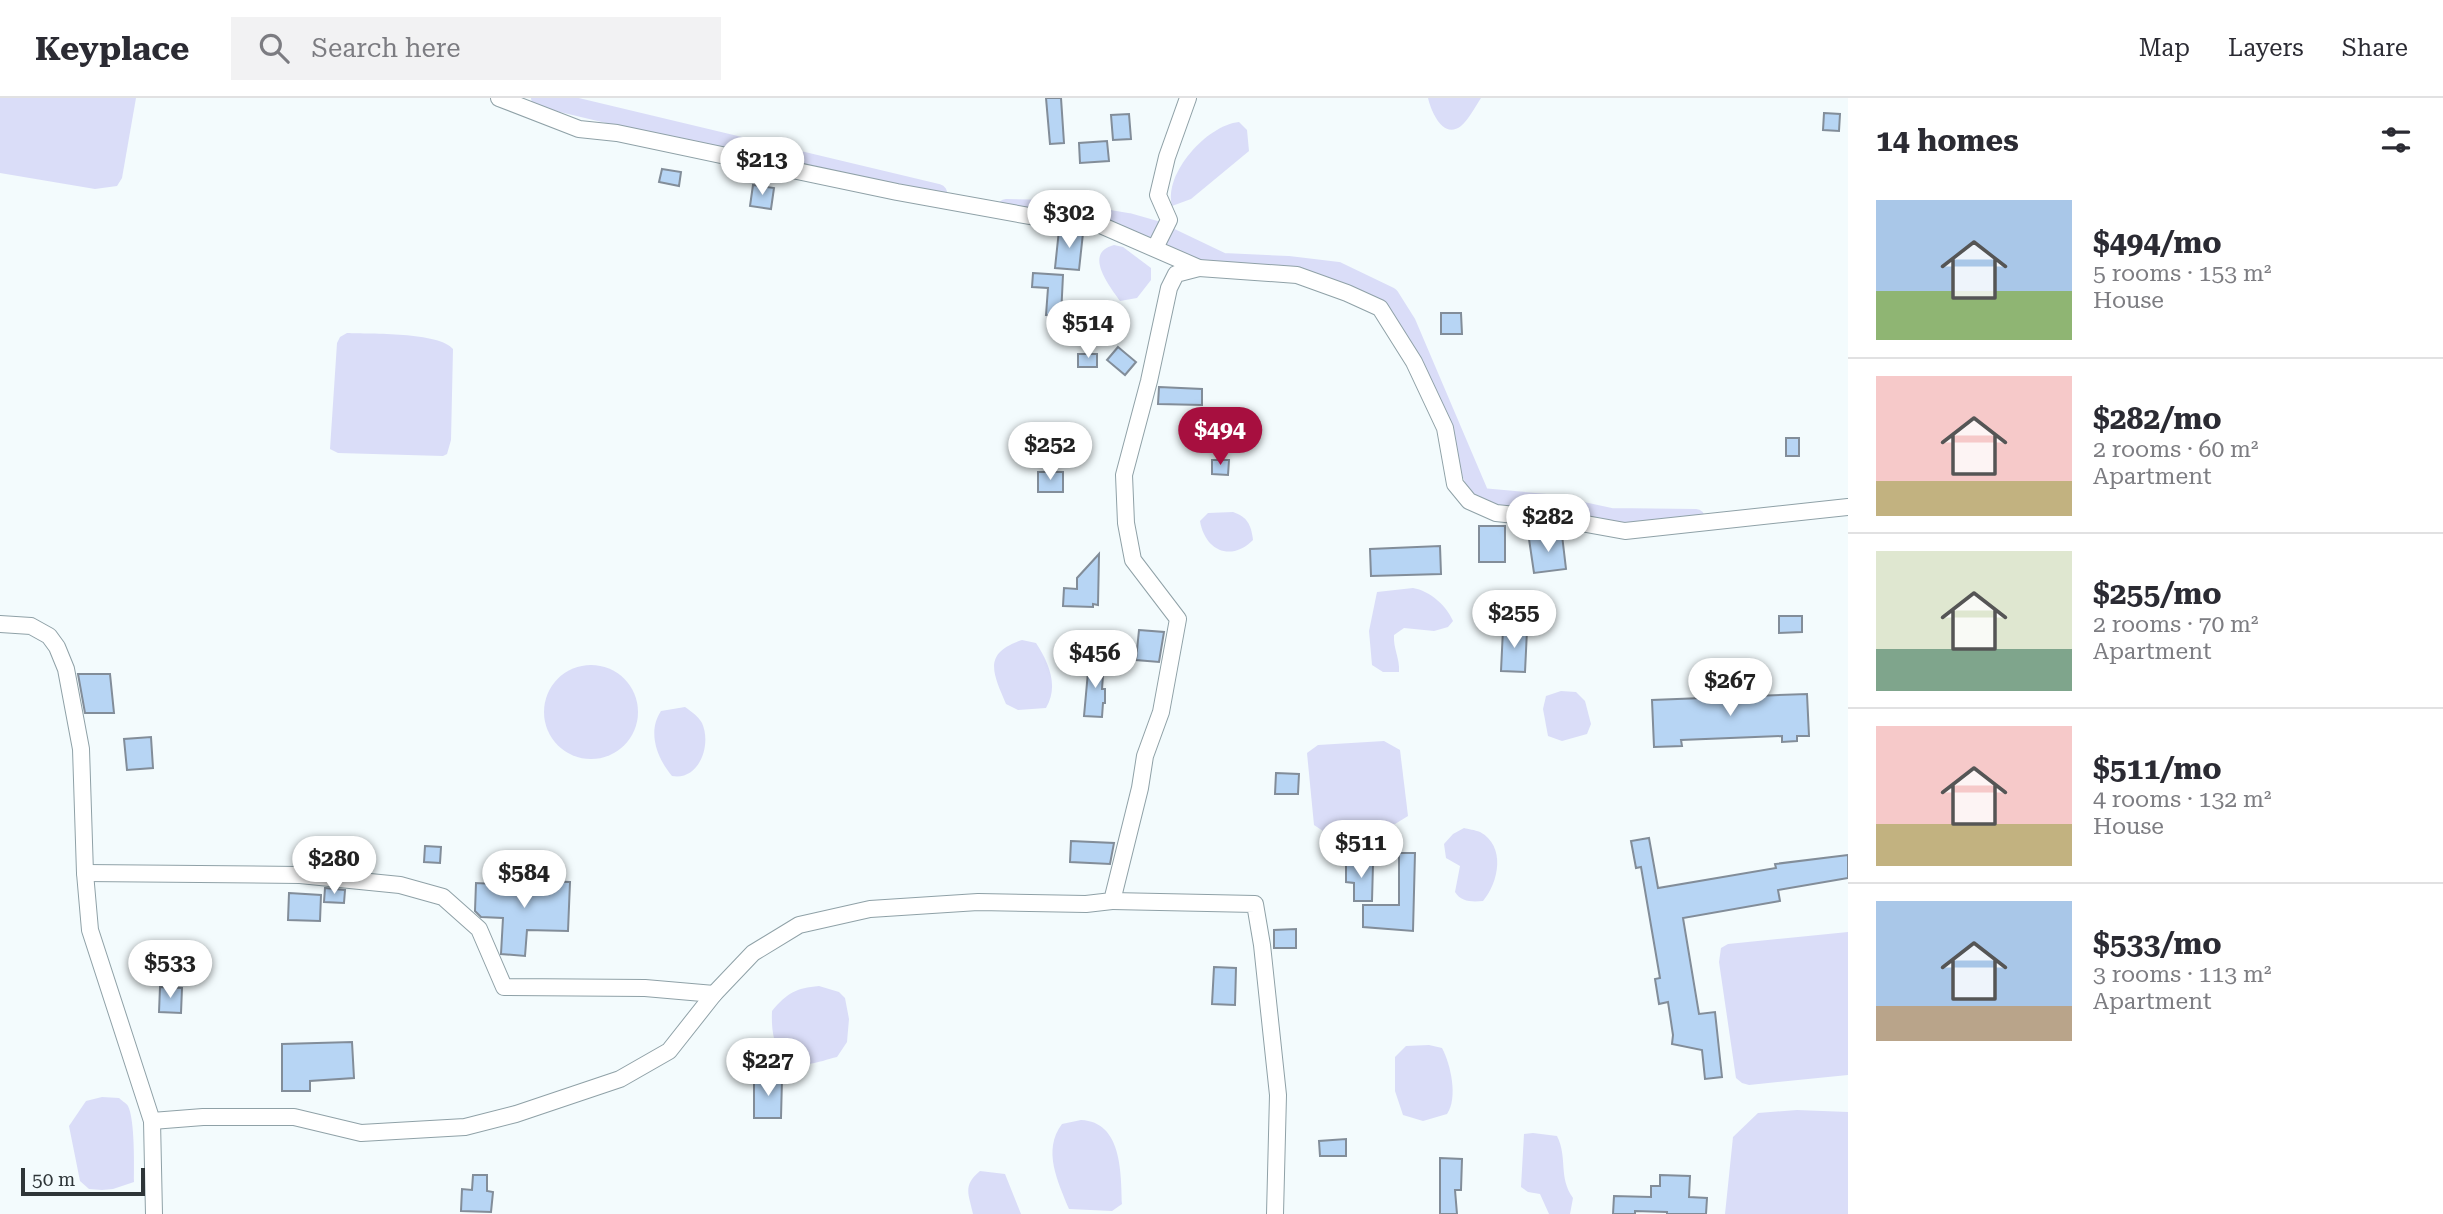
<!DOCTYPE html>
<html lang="en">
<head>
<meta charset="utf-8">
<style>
	:root { --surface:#fff; --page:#f2f2f3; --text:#2b2b33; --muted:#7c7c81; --line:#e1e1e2; --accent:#a70f3f }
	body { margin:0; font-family:"Roboto Serif",serif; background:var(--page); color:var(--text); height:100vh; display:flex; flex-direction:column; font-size:26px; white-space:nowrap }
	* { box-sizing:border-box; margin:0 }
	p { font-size:23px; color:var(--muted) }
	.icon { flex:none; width:38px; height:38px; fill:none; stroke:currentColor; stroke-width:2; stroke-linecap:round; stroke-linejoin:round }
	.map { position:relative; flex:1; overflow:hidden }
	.details { display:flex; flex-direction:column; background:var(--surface); width:595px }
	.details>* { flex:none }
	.scale { position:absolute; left:21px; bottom:18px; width:124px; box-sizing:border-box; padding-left:7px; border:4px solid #2e3538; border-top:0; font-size:19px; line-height:24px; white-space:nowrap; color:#2e3538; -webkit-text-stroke:5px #f3fbfd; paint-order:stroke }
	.price { position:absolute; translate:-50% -60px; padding:0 16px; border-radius:24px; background:#fff; color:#222; font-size:23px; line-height:46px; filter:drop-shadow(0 2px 4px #0008) }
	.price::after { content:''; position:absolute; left:50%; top:42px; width:21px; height:16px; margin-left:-10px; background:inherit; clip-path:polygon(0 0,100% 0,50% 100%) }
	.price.on { background:var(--accent); color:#fff }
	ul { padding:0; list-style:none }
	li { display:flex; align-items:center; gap:21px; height:175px; padding:0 28px }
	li+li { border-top:2px solid var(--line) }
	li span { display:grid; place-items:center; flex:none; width:196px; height:140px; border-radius:0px; color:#555 }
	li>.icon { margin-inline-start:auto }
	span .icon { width:84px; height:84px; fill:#fffc; stroke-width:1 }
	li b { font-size:30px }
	h2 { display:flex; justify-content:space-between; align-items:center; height:84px; padding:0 28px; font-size:30px }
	header { display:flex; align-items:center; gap:42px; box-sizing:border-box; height:98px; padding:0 35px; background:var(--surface); border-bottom:2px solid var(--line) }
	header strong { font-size:33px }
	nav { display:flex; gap:38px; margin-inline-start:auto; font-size:24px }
	.search { width:490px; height:63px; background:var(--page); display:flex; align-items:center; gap:18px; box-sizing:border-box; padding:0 24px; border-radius:0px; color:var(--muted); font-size:26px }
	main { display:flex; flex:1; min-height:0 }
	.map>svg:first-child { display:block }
	.water { fill:#daddf8 }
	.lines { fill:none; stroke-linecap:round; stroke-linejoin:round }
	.canal { stroke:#daddf8; stroke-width:18 }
	.building { fill:#b7d5f4; stroke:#828d99; stroke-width:2 }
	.minor-casing { stroke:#8fa1a7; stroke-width:18 }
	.minor { stroke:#fff; stroke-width:16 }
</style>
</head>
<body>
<header>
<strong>Keyplace</strong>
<div class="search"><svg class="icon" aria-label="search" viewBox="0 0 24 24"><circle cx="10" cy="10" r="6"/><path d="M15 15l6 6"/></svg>Search here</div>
<nav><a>Map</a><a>Layers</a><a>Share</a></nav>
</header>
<main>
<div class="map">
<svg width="1848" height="1116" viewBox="0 0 1848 1116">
	<rect width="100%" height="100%" fill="#f3fbfd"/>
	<g class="water">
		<path d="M0,0H136L122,80L117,88L95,91L0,75Z"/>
		<path d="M1428,0H1481C1475,9 1469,21 1461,28C1443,42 1431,13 1428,0Z"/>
		<path d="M1239,24L1247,32L1249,53L1191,101L1172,108C1163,76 1207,27 1239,24Z"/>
		<path d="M1114,147L1123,149L1151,170V182L1137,200L1120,203C1109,187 1083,155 1114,147Z"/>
		<path d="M347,235C370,236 439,234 453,251L451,342L447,356L443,358L338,355L330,351L337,245L340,239Z"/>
		<path d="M1233,414C1247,419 1251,426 1253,442C1231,464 1205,453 1200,423L1208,415Z"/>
		<path d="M1413,490C1430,493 1446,507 1453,523L1448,529L1434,533L1404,530L1394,537C1393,550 1400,561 1399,574H1383L1372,567L1369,533L1377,494Z"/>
		<path d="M1022,542L1036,545C1049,565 1059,588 1046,610L1018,612L1006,606C993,575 982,555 1022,542Z"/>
		<circle cx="591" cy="614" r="47"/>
		<path d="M1561,593L1576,594L1585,603L1591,626L1587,636L1562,643L1548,638L1543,611L1546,598Z"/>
		<path d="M685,609C692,614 698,618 702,625C712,647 699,683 672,678C657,660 647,634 661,613Z"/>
		<path d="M1384,643L1400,652L1408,718L1395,726L1329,737L1314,727L1307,655L1318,647Z"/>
		<path d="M1464,730C1468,731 1475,732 1480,734C1506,748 1499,784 1483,803C1472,804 1461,804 1455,794L1460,768L1446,760L1444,746L1453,736Z"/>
		<path d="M1848,834V977L1749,987L1742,985L1736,980L1719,864L1721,850L1728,846Z"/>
		<path d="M819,888L839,894L845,900L849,921L847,944L837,959C828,961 818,965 808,966C775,968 771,938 772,913C787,895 796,890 819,888Z"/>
		<path d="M1429,947L1442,950C1451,967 1458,1000 1447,1016L1423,1023L1403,1017L1395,993V959L1406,948Z"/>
		<path d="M102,999L119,1000C120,1001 127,1006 128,1008C135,1022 134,1067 134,1084L113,1091L102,1092L89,1091L80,1083L69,1028L86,1003Z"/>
		<path d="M1797,1012L1848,1014V1116H1725L1733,1039L1758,1015Z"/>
		<path d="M1081,1022C1122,1024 1121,1074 1122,1106L1112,1113L1069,1111C1058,1084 1042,1052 1062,1026Z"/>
		<path d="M1533,1035L1557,1038C1568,1060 1558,1079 1573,1100L1570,1116H1549L1540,1096L1528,1094L1521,1089L1524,1036Z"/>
		<path d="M980,1073L1005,1076L1021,1116H973C969,1096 962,1088 980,1073Z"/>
	</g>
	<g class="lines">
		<g class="canal">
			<path d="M540,0L938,95"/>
			<path d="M1006,110L1052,111L1128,124L1156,132L1223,164L1288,167L1338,173L1390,198L1407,225L1481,399L1546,405L1611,419L1696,420"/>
		</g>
	</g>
	<g class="building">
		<path d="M1046,0H1061L1064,45L1050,46Z"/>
		<path d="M1824,15L1840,16L1839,33L1823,32Z"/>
		<path d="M1129,16L1131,41L1113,42L1111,17Z"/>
		<path d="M1107,43L1109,63L1080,65L1079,45Z"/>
		<path d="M662,71L681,74L679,88L659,84Z"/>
		<path d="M753,87L774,90L771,111L750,108Z"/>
		<path d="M1059,132L1083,135L1079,172L1055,170Z"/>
		<path d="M1033,175L1063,177L1061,218L1046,217L1048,190L1032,189Z"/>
		<path d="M1441,215H1461L1462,236H1441Z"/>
		<path d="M1118,249L1136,264L1125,277L1107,262Z"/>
		<rect x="1078" y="256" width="19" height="13"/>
		<path d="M1159,289L1202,291V307L1158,306Z"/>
		<rect x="1786" y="340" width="13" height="18"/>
		<path d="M1212,362H1229L1228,377L1212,376Z"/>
		<rect x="1038" y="374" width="25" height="20"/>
		<rect x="1479" y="428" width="26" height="36"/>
		<path d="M1562,437L1566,471L1534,475L1529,441Z"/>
		<path d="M1440,448L1441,476L1371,478L1370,451Z"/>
		<path d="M1099,456L1098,507L1093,506V509L1063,508L1064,490L1077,491V480Z"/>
		<path d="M1779,518H1802V534L1779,535Z"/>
		<path d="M1503,531L1527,532L1525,574L1501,573Z"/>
		<path d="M1139,532L1164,534L1159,564L1136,562Z"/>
		<path d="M1089,563L1104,564L1102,591H1105V605H1103L1102,619L1084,618Z"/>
		<path d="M78,576H110L114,615H85Z"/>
		<path d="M1807,596L1809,638H1797V643L1782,644V638L1681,642L1682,648L1654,649L1652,602Z"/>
		<path d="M151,639L153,670L127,672L124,641Z"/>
		<path d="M1276,675L1299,676L1298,696H1275Z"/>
		<path d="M1649,740L1658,790L1776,770L1775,766L1848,757V780L1778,792L1780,803L1683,820L1699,916L1715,914L1722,979L1705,981L1702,952L1672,946L1673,937L1668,904L1659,906L1655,881L1660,880L1641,769L1636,770L1631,743Z"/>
		<path d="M1364,741H1386V763L1364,764Z"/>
		<path d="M1071,743L1114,745L1110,766L1070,764Z"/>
		<path d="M425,748L441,749L440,765L424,764Z"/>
		<path d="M1399,755H1415L1413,833L1363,829V807H1399Z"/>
		<path d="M1346,765L1373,766L1372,803H1354V785L1346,784Z"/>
		<path d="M536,783L570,784L568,833L527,832L525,858L501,856L503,820L481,819L475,813L476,785L536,788Z"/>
		<path d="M325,790L345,792L344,805L324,804Z"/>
		<path d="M289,795L321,797L320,823L288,822Z"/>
		<path d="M1296,831V850H1274V832Z"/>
		<path d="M1214,869L1236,870L1235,907L1212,906Z"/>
		<path d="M160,889L182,890L181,915L159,914Z"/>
		<path d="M352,944L354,980L310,983V993H282V946Z"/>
		<path d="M754,980L782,981L781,1020H754Z"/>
		<path d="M1346,1041V1058H1320L1319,1043Z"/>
		<path d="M1440,1060L1462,1061L1461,1092H1455L1457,1116H1440Z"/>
		<path d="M473,1077H487V1093L493,1094L491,1114L461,1113L462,1091L472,1092Z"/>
		<path d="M1660,1077L1690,1078L1689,1099L1707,1100L1706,1116H1667V1114L1635,1113V1116H1613L1614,1098L1651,1099V1088H1660Z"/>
	</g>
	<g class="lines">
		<g class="minor-casing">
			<g id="minor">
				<path d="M499,0L579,31L617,35L897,94L1035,119L1098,126L1199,170L1297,177L1347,195L1380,210L1414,264L1445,330L1455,386L1469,403L1496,415L1564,422L1625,433L1848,409"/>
				<path d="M1155,150L1169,122L1158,97L1167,59L1188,0"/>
				<path d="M0,526L31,528L49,538L57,549L66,571L81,651L85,775L90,832L152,1023L154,1116"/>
				<path d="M85,775L300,777L400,787L443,799L479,831L504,889L645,890L714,896"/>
				<path d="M1112,803L1255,806L1262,847L1278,997L1275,1116"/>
				<path d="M152,1023L203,1019H294L361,1035L465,1029L516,1016L620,981L669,953L714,896L753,855L799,827L870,811L978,804L1086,806L1112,803L1140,690L1145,658L1161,614L1178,521L1133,462L1126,425L1124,377L1149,283L1169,190L1176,176L1199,170"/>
			</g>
		</g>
		<use href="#minor" class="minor"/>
	</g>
</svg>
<div class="scale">50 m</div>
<b class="price" style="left:762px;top:99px">$213</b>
<b class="price" style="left:1069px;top:152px">$302</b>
<b class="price" style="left:1088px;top:262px">$514</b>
<b class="price on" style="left:1220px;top:369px">$494</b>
<b class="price" style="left:1050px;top:384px">$252</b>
<b class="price" style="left:1548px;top:456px">$282</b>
<b class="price" style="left:1514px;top:552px">$255</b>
<b class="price" style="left:1095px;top:592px">$456</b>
<b class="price" style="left:1730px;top:620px">$267</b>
<b class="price" style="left:1361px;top:782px">$511</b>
<b class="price" style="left:334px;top:798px">$280</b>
<b class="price" style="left:524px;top:812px">$584</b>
<b class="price" style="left:170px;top:902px">$533</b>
<b class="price" style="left:768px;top:1000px">$227</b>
</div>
<section class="details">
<h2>14 homes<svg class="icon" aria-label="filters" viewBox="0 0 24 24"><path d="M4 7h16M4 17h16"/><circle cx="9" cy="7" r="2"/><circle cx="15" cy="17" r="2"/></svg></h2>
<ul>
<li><span style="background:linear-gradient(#a9c7e8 65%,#8fb573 0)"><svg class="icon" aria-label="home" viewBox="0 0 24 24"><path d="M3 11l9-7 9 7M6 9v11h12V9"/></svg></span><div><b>$494/mo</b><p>5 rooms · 153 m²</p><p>House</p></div></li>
<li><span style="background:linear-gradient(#f6c9c9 75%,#c2b280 0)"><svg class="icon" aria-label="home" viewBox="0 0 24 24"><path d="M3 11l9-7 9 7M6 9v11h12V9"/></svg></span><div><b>$282/mo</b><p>2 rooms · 60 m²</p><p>Apartment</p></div></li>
<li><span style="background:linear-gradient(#dfe7d0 70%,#7fa58c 0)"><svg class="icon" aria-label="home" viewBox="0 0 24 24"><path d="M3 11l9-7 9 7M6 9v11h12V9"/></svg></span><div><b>$255/mo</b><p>2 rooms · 70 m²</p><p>Apartment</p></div></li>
<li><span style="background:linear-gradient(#f6c9c9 70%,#c2b280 0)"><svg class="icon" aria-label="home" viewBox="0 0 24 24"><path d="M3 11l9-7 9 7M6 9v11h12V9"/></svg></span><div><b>$511/mo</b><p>4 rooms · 132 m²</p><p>House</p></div></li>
<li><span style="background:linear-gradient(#a9c7e8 75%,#b9a48a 0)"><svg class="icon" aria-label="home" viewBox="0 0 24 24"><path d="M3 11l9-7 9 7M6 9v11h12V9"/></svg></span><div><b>$533/mo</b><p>3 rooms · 113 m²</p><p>Apartment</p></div></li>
</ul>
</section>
</main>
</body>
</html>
